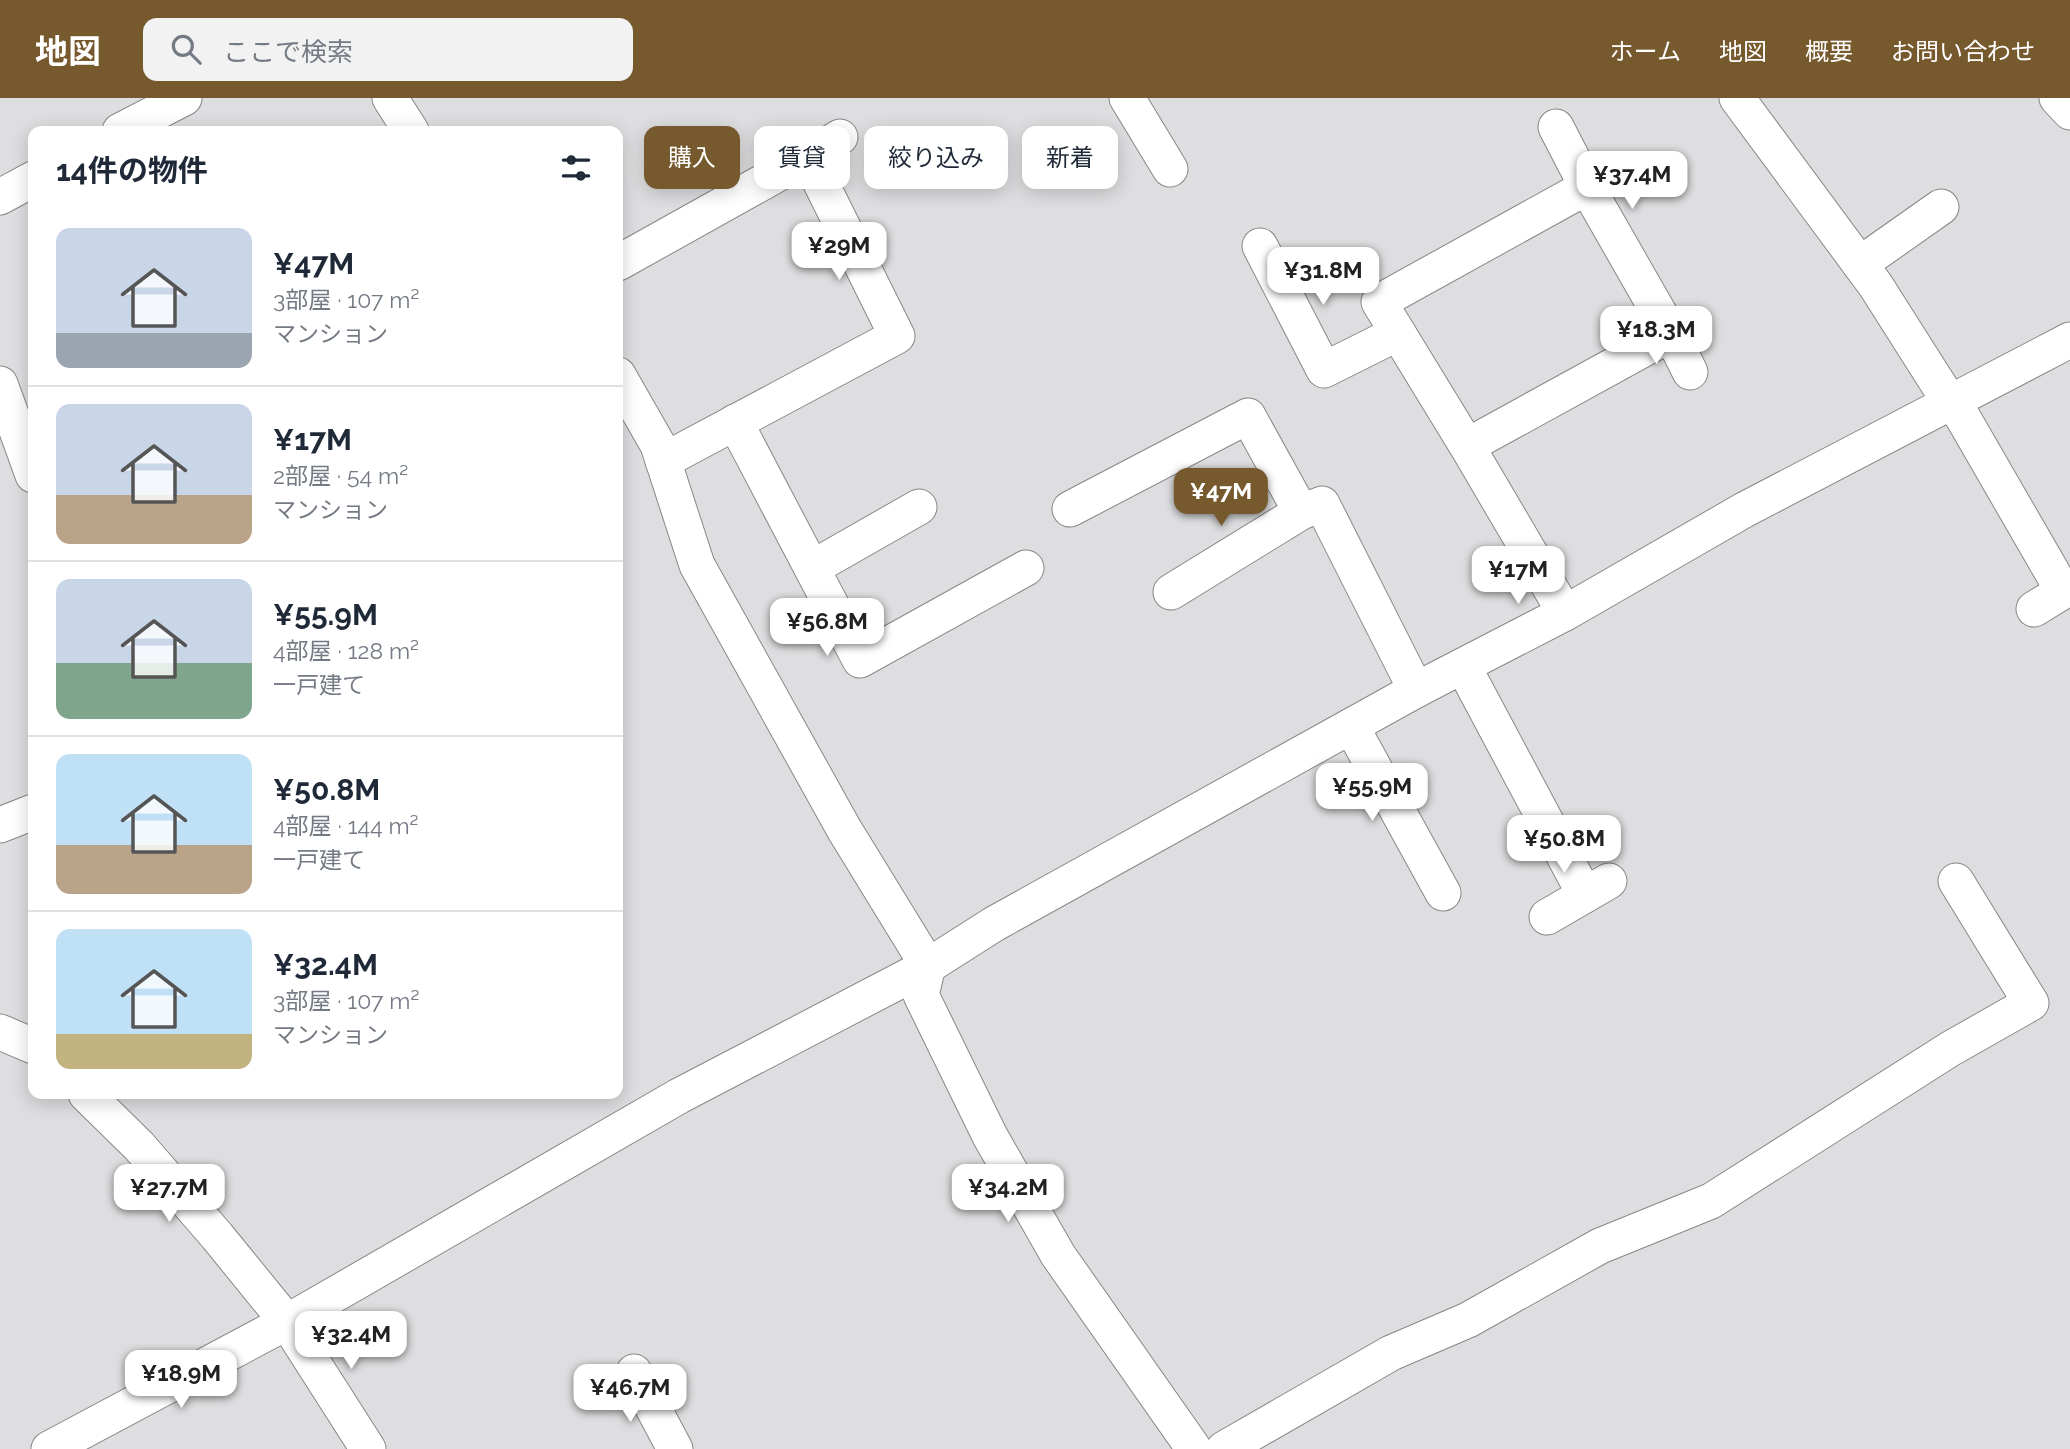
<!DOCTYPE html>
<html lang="ja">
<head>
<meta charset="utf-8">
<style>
	:root { --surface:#fff; --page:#f2f2f3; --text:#1f2937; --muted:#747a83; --line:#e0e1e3; --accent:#76592c }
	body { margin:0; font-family:Raleway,"Noto Sans JP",sans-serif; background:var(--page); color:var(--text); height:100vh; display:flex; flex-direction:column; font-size:26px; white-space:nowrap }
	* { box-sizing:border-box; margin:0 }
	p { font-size:23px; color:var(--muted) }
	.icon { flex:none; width:38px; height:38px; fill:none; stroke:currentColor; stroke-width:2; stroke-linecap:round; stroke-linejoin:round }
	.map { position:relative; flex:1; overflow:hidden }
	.side { position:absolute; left:28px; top:28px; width:595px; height:973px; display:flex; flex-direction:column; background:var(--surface); border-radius:14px; box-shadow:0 4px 18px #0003 }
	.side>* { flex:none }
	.banner { position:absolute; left:644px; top:28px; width:665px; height:63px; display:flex; gap:14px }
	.price { position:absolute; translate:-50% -60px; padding:0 16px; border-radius:14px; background:#fff; color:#222; font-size:23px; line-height:46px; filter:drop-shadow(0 2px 4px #0008) }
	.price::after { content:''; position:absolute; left:50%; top:42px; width:21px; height:16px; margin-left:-10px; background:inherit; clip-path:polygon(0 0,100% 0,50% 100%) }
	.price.active { background:var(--accent); color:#fff }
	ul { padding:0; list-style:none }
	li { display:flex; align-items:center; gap:21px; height:175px; padding:0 28px }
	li+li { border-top:2px solid var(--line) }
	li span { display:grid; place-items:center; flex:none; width:196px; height:140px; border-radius:14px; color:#555 }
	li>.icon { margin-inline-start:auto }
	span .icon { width:84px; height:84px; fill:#fffc; stroke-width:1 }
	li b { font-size:30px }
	h2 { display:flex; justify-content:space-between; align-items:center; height:84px; padding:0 28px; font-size:30px }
	.chip { padding:0 24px; border-radius:14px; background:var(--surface); box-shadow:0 4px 18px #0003; font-size:24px; line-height:63px }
	.chip.active { background:var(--accent); color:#fff }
	header { display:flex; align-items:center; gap:42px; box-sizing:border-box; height:98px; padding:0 35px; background:var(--accent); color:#fff }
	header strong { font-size:33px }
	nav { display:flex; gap:38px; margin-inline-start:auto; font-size:24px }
	.search { width:490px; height:63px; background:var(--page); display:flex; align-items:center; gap:18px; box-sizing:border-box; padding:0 24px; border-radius:14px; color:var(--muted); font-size:26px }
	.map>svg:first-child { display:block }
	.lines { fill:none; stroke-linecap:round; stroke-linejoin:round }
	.minor-casing { stroke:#868788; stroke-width:37 }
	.minor { stroke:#fff; stroke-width:35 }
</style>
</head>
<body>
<header>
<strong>地図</strong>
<div class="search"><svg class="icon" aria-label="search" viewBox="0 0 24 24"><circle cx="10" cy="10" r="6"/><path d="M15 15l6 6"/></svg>ここで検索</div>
<nav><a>ホーム</a><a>地図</a><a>概要</a><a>お問い合わせ</a></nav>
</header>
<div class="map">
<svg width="2070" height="1351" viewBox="0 0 2070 1351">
	<rect width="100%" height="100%" fill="#dedee0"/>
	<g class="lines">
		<g class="minor-casing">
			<g id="minor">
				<path d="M390,0L411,33"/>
				<path d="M1127,0L1170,71"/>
				<path d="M1737,0L1876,188L1942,292L1962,318L2063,493"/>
				<path d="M2057,0L2070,14"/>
				<path d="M1556,29L1587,89"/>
				<path d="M120,33L184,0"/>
				<path d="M808,59L840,39"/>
				<path d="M0,99L33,81"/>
				<path d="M1260,148L1324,272L1398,235"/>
				<path d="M618,165L808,59L897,238L663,363"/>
				<path d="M1860,166L1941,109"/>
				<path d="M1671,236L1690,274"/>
				<path d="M618,277L658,347L697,467L844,731L928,868L921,897L990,1038L1058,1157L1194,1351"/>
				<path d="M0,286L33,377"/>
				<path d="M735,324L860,562L1026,470"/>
				<path d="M1467,348L1379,204L1587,89L1671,236L1467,348L1565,515"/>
				<path d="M1070,411L1248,318L1301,414L1322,406L1416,592"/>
				<path d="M812,470L919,409"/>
				<path d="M1171,494L1301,414"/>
				<path d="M2034,511L2070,489"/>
				<path d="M1463,568L1585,797"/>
				<path d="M1351,628L1443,795"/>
				<path d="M0,727L33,714"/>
				<path d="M1547,819L1609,783"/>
				<path d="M0,934L33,948"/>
				<path d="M86,996L139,1048L217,1138L287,1224L368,1351"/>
				<path d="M634,1274L675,1351"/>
				<path d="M49,1351L287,1224L679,998L928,868L994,826L1416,592L1565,515L1744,412L2070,242"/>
				<path d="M1224,1351L1391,1255L1468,1222L1600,1148L1711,1103L1950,951L2031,905L1956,783"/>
			</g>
		</g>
		<use href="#minor" class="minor"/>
	</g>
</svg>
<b class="price" style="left:1632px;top:113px">¥37.4M</b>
<b class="price" style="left:839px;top:184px">¥29M</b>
<b class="price" style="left:1323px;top:209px">¥31.8M</b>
<b class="price" style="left:1656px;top:268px">¥18.3M</b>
<b class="price active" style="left:1221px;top:430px">¥47M</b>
<b class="price" style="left:1518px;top:508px">¥17M</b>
<b class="price" style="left:827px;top:560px">¥56.8M</b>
<b class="price" style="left:1372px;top:725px">¥55.9M</b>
<b class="price" style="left:1564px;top:777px">¥50.8M</b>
<b class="price" style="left:169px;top:1126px">¥27.7M</b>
<b class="price" style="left:1008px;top:1126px">¥34.2M</b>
<b class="price" style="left:351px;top:1273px">¥32.4M</b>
<b class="price" style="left:181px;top:1312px">¥18.9M</b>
<b class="price" style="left:630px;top:1326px">¥46.7M</b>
<div class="banner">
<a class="chip active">購入</a>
<a class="chip">賃貸</a>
<a class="chip">絞り込み</a>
<a class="chip">新着</a>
</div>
<section class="side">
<h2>14件の物件<svg class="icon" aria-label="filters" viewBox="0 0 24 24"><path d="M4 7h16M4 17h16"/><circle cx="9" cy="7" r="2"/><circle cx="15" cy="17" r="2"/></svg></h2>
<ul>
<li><span style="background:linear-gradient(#c9d6e8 75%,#9aa5b1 0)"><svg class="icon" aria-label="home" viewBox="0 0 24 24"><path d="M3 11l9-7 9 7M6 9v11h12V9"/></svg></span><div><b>¥47M</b><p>3部屋 · 107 m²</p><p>マンション</p></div></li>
<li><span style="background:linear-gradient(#c9d6e8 65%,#b9a48a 0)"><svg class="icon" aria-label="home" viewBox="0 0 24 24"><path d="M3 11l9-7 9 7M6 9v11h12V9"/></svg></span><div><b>¥17M</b><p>2部屋 · 54 m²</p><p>マンション</p></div></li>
<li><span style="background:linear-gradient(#c9d6e8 60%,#7fa58c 0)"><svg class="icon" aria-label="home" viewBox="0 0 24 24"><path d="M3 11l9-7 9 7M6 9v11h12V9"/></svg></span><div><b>¥55.9M</b><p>4部屋 · 128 m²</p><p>一戸建て</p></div></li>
<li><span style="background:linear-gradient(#bfe0f5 65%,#b9a48a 0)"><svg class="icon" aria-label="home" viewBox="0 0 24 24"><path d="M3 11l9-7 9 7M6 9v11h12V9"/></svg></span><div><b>¥50.8M</b><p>4部屋 · 144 m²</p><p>一戸建て</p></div></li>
<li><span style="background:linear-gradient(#bfe0f5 75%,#c2b280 0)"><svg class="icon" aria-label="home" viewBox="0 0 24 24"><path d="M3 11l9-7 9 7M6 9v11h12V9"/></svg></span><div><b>¥32.4M</b><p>3部屋 · 107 m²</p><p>マンション</p></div></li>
</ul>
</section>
</div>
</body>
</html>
